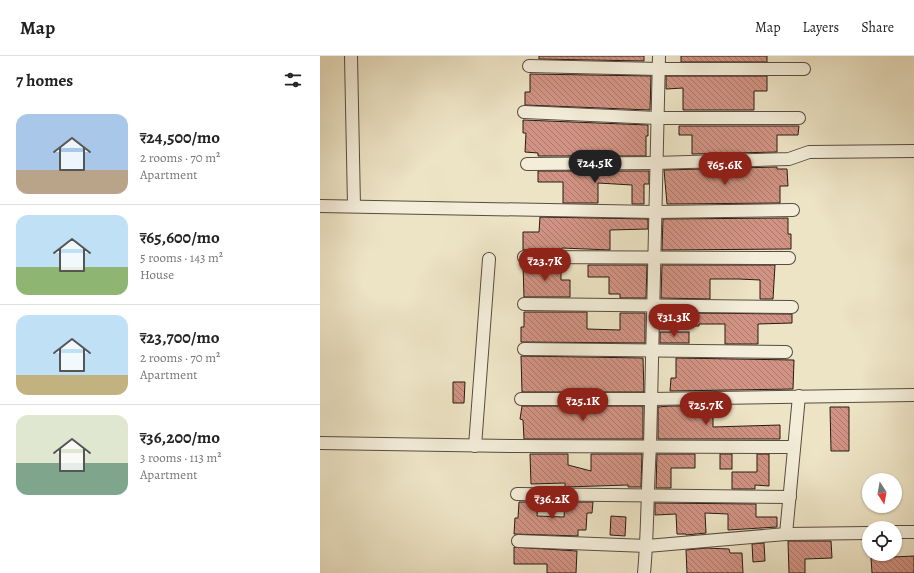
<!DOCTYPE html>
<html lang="en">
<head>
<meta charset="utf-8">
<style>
	:root { --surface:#fff; --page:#f6f6f6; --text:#222; --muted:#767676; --line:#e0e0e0; --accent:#8f2418 }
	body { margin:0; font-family:Alegreya,serif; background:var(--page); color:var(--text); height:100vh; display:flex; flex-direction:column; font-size:15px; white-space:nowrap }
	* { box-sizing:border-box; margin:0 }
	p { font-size:13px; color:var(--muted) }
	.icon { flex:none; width:22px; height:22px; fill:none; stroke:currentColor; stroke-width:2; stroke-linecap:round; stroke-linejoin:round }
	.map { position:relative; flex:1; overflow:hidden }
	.drawer { display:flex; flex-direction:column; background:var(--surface); width:320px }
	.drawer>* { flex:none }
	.needle { width:26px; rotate:169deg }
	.controls { position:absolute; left:542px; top:417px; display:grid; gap:8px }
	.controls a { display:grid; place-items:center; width:40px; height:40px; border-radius:50%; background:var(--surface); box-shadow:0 1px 3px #0004; font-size:20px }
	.price { position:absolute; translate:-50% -34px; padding:0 9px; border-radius:14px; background:var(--accent); color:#fff; font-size:13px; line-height:26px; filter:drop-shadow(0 1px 2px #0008) }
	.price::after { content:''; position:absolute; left:50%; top:24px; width:12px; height:9px; margin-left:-6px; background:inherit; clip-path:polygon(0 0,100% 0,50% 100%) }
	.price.active { background:#222; color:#fff }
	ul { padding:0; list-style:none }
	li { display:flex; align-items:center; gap:12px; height:100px; padding:0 16px }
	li+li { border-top:1px solid var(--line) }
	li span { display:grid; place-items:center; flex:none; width:112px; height:80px; border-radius:12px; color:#555 }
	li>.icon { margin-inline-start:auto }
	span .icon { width:48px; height:48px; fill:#fffc; stroke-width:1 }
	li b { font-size:17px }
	h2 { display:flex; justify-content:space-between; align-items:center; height:48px; padding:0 16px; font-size:17px }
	header { display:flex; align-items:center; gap:24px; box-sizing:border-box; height:56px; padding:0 20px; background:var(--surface); border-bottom:1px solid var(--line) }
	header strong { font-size:19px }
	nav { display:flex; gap:22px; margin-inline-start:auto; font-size:14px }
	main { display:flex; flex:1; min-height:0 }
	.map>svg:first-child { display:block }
	.building { fill:url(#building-back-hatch); stroke:#271a13 }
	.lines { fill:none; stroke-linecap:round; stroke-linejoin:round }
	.street-casing { stroke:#584c40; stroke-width:14 }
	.street { stroke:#f3edd9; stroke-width:12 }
</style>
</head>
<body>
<header>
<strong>Map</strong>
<nav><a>Map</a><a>Layers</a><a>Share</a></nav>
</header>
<main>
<section class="drawer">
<h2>7 homes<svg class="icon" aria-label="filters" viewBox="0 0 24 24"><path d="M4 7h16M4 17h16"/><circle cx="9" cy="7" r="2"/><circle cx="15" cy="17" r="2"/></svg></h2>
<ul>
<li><span style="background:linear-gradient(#a9c7e8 70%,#b9a48a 0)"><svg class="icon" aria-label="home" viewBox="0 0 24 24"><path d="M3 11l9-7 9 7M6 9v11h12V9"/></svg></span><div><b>₹24,500/mo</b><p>2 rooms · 70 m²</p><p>Apartment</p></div></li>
<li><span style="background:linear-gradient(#bfe0f5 65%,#8fb573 0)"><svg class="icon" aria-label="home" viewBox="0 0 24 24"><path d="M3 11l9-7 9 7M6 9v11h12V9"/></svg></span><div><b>₹65,600/mo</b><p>5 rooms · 143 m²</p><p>House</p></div></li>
<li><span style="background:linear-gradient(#bfe0f5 75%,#c2b280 0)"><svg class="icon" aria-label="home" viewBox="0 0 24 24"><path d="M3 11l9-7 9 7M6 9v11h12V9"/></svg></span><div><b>₹23,700/mo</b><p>2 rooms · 70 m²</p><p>Apartment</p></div></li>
<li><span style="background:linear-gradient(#dfe7d0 60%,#7fa58c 0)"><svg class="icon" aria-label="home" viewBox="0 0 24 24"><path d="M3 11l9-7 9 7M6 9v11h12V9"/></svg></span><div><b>₹36,200/mo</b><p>3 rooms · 113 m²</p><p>Apartment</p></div></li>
</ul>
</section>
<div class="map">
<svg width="594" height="517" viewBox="0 0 594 517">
	<defs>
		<pattern id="building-back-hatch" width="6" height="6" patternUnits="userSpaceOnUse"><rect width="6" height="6" fill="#d19383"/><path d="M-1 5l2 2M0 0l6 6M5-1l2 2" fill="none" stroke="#aa776a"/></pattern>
	</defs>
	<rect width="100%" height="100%" fill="#ede4c5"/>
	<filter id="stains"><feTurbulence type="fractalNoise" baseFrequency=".005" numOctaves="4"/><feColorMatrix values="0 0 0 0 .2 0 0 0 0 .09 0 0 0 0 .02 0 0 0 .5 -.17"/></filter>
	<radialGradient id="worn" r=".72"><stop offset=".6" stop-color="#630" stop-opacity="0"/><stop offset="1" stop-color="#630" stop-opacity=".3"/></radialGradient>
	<g class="building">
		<path d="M219,0H324V5L219,3Z"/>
		<rect x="361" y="0" width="86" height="6"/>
		<path d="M210,18L331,20L330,54L205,49V36H210Z"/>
		<path d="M346,20H447V35H434V54H363V32L346,33Z"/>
		<path d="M203,64L328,69V80H326V100H218V97L205,96L206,77H203Z"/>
		<path d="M359,70H479L478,79H457V96L372,98V79H359Z"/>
		<path d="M457,111V113H467L468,130H460V147L347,148L344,114Z"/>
		<path d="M218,115H329V128H324V148H312V129L278,127V147H243V126H218Z"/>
		<path d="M220,161L328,163V173L290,174V194L242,192L240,194H203V176H219Z"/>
		<path d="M468,162V178H471V193L342,194L343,163Z"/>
		<path d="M203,208L241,209V224H250V241H204Z"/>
		<path d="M268,209H327L326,242H300V238H289V221H268Z"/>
		<path d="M342,209H455L453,243H440V224L419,223H390V243L341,242Z"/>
		<path d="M204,256H267V273L300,274V257H325V287L201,286V271H204Z"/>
		<path d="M367,257L472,258V267L438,268V288H405V268H379V270H367Z"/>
		<rect x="340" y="276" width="29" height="11"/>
		<path d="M201,300L323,302L324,336H202Z"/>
		<path d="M356,302L474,304L473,333L350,335L351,322H356Z"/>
		<path d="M133,326H145L144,347H133Z"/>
		<path d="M202,350H323V383H204L203,364L200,363Z"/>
		<path d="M350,350H393V371L460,369V383H338V351Z"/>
		<path d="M510,351H529V395H511Z"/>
		<path d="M210,398H248V409L271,415V398H322L321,431H308V429L245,431V427L211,428Z"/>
		<path d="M337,398H375V412H351V432H336Z"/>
		<rect x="400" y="398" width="12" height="15"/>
		<path d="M437,398H449V430L435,429V433H412V416H437Z"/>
		<path d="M199,446H218L217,460L244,461L245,446H273L272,457H267L266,474H258V480L194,478L195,462H198Z"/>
		<path d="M335,447L436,448V461H457V471L408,474V458L385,457L386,477L366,479V478H357L356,458L335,459Z"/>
		<path d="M291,460L306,461L305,480L290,479Z"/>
		<path d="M468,485H511L512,502L485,503V517H469Z"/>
		<path d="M444,487L445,505L433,506L432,488Z"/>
		<path d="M194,491L257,495L256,517H227V508H194Z"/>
		<path d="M386,492L409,493L410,497H422L423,517H367L366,494Z"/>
		<path d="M594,500V517H552L551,502Z"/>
	</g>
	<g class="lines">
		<g class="street-casing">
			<g id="street">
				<path d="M31,0L34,150"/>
				<path d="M209,10L339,13H484"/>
				<path d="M204,56L337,62H479"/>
				<path d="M207,108L335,107L469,103L489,96L594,95"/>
				<path d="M0,150L335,156L473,154"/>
				<path d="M204,201L469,202"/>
				<path d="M204,248L472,251"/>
				<path d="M204,293L466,296"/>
				<path d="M201,343H330L594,339"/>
				<path d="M0,387L195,390L474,391"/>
				<path d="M155,390L169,203"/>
				<path d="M197,438L470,441"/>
				<path d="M575,476H594"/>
				<path d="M466,478L479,340"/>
				<path d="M198,485L327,490L466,478L549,477"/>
				<path d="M324,517C328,475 327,433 330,391L339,0"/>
			</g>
		</g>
		<use href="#street" class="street"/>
	</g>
	<rect width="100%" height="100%" filter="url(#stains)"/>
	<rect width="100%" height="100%" fill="url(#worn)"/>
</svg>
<div class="controls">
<a><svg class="needle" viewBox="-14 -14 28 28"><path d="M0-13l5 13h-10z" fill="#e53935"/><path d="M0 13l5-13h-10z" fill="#767676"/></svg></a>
<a><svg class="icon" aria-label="locate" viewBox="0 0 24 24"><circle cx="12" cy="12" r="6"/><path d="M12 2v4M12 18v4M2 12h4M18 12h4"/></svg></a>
</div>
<b class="price active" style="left:275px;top:128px">₹24.5K</b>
<b class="price" style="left:405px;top:130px">₹65.6K</b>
<b class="price" style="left:225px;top:226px">₹23.7K</b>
<b class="price" style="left:354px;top:282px">₹31.3K</b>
<b class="price" style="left:263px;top:366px">₹25.1K</b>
<b class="price" style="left:386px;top:370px">₹25.7K</b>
<b class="price" style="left:232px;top:464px">₹36.2K</b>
</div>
</main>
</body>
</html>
